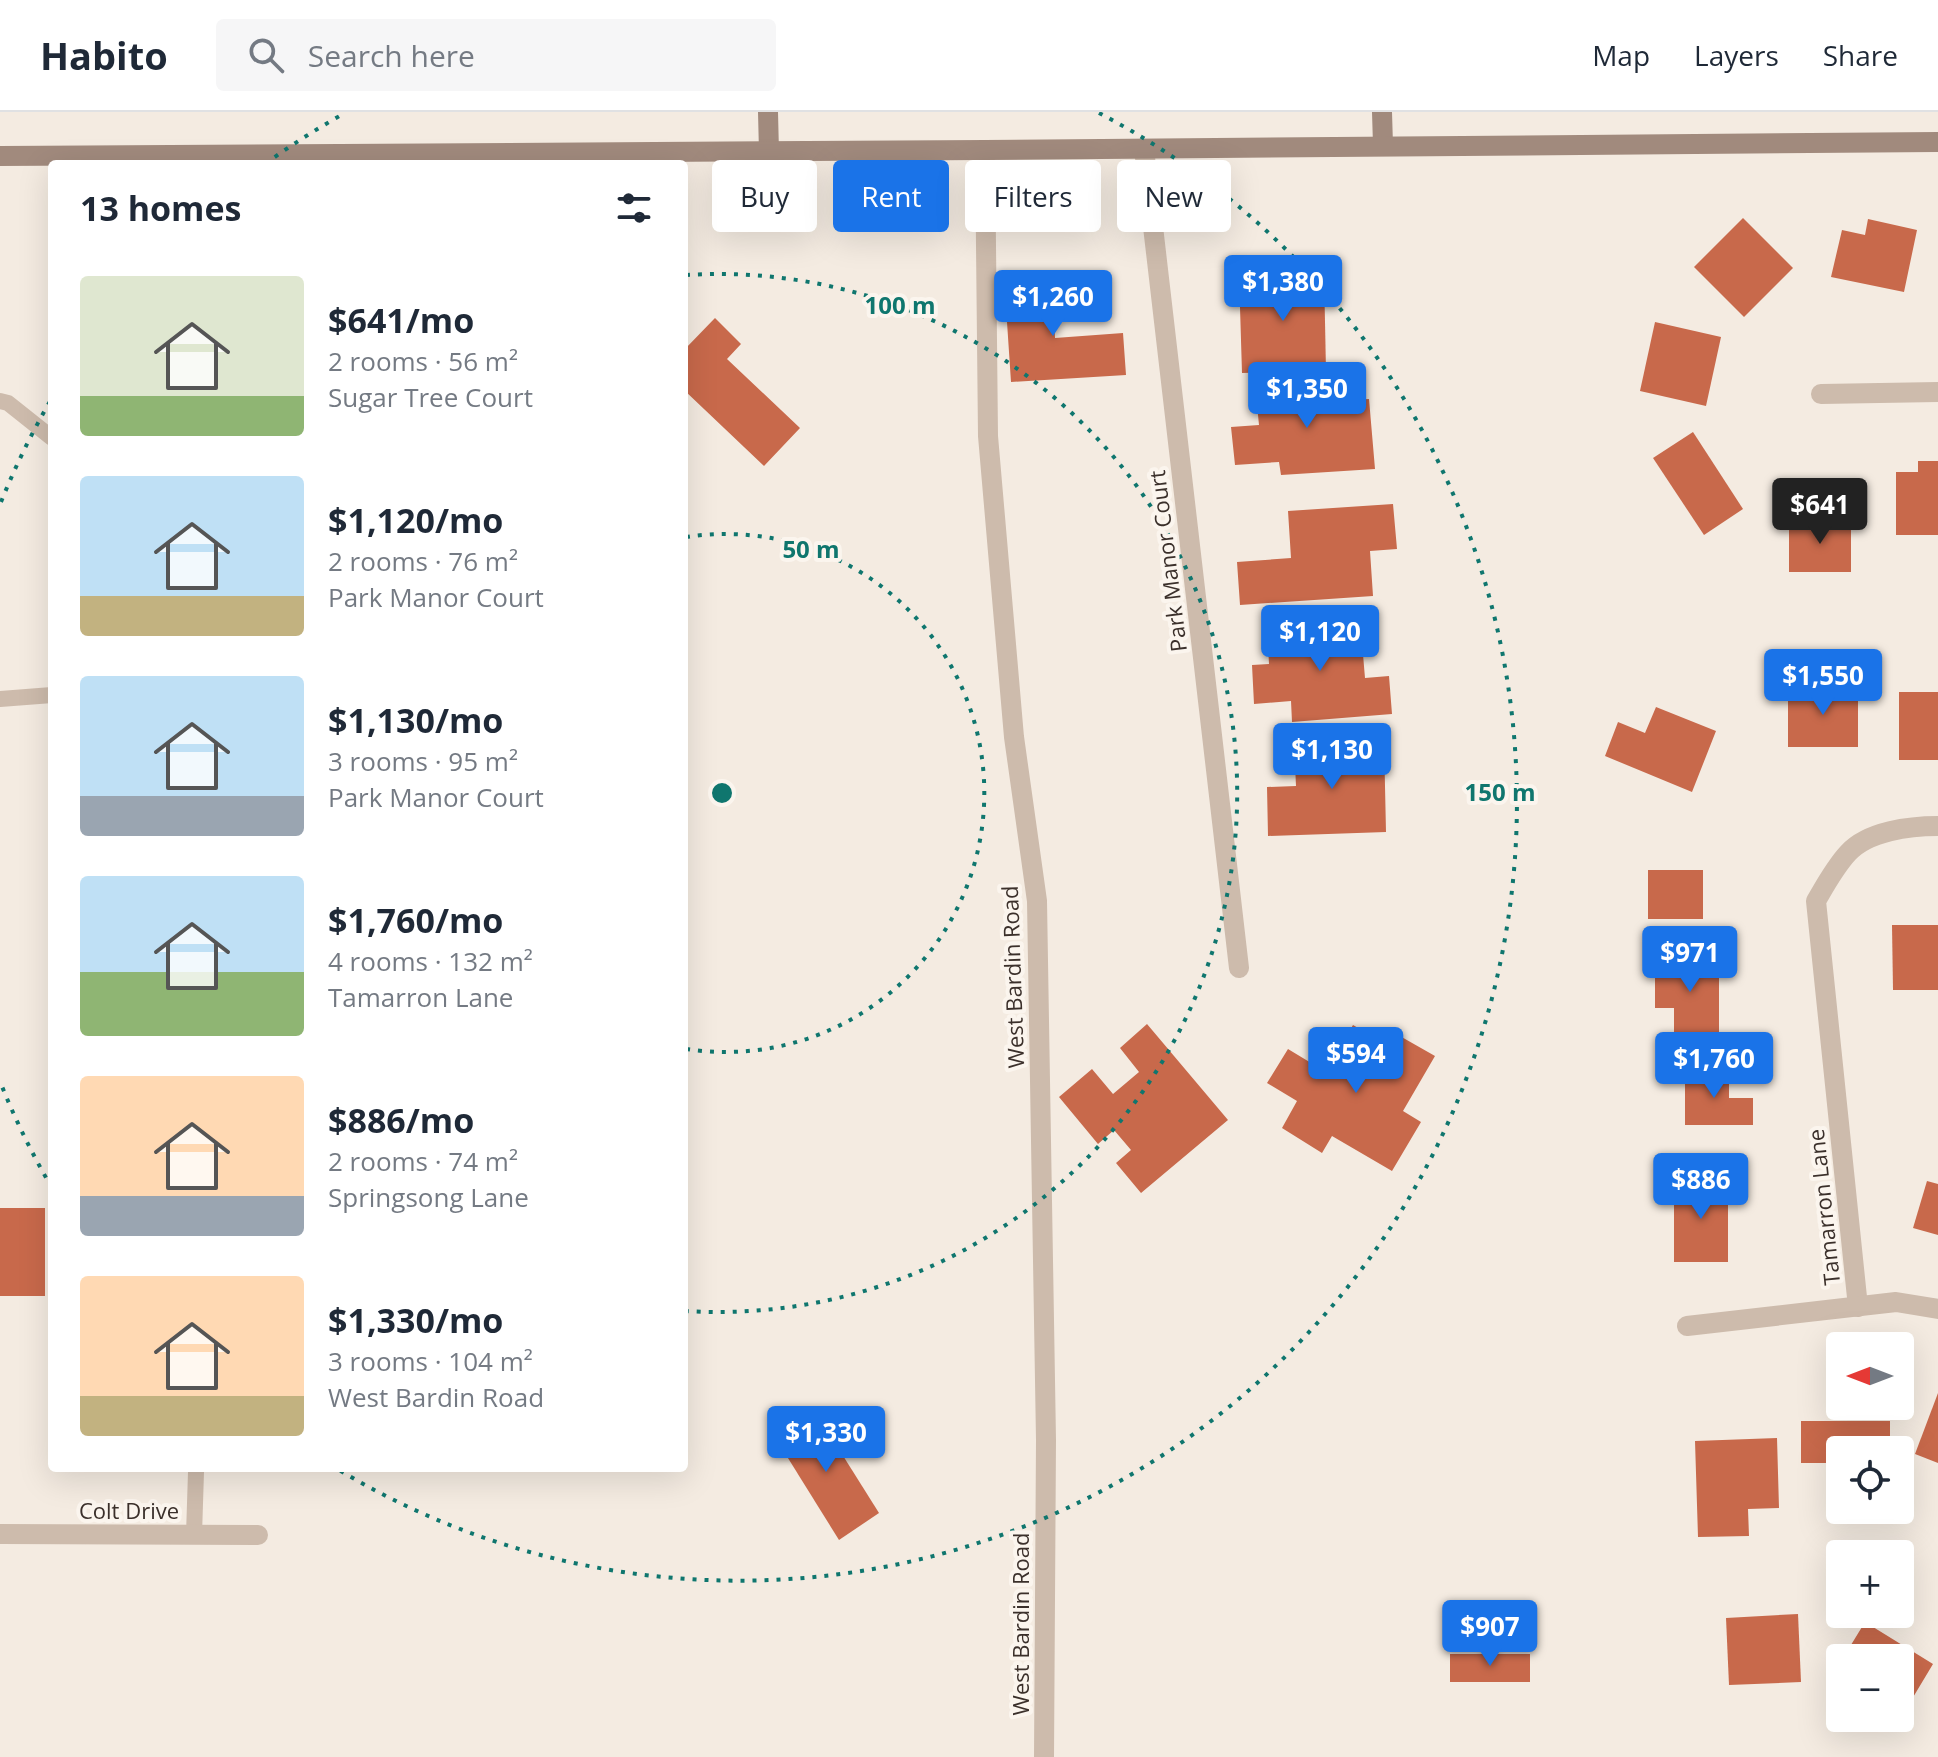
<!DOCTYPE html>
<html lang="en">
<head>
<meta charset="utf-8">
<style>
	:root { --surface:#fff; --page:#f6f6f7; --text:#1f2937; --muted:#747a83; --line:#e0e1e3; --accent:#1a73e8 }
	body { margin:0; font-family:"Open Sans",sans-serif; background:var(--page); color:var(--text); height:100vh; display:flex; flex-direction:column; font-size:30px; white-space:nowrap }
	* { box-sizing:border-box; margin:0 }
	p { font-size:26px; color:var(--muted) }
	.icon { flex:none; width:44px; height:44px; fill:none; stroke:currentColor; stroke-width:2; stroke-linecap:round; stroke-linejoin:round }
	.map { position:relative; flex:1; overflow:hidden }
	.sheet { position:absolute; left:48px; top:48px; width:640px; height:1312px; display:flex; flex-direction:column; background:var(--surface); border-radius:8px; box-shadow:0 8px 32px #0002 }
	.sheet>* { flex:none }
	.guide { position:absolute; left:712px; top:48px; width:760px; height:72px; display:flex; gap:16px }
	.needle { width:52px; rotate:270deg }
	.buttons { position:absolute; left:1826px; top:1220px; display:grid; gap:16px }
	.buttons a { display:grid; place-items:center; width:88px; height:88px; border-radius:8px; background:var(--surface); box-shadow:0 8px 32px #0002; font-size:40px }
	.price { position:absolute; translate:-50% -68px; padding:0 18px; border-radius:8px; background:var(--accent); color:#fff; font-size:26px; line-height:52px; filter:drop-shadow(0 2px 4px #0008) }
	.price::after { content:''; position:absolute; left:50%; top:48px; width:24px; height:18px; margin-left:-12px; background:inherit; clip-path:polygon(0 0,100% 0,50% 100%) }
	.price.selected { background:#222; color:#fff }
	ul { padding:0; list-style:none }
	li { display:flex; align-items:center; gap:24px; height:200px; padding:0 32px }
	li span { display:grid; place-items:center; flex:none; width:224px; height:160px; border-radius:8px; color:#555 }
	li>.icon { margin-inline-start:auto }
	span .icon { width:96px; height:96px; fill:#fffc; stroke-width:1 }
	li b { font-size:34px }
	h2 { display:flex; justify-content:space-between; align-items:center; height:96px; padding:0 32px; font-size:34px }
	.tag { padding:0 28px; border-radius:8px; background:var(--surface); box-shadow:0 8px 32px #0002; font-size:28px; line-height:72px }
	.tag.selected { background:var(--accent); color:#fff }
	header { display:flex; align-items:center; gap:48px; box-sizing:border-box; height:112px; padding:0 40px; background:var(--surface); border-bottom:2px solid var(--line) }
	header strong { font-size:38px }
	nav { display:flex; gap:44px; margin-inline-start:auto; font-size:28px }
	.search { width:560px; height:72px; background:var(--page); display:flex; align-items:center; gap:20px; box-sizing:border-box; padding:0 28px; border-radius:8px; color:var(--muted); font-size:30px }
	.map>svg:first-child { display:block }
	.building { fill:#c8694b }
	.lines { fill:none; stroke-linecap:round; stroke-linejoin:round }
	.lane { stroke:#cdbbac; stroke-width:16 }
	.street { stroke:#cdbbac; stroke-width:20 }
	.secondary { stroke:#a18a7d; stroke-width:20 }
	.ring { fill:none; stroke:#0f766e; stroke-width:4; stroke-dasharray:4 8 }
	.labels { text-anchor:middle; stroke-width:8; stroke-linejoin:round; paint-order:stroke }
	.street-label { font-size:22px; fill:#3b302b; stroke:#fbf5ee }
	.centre { fill:#0f766e; stroke:#fbf5ee; stroke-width:4 }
	.ring-label { font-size:24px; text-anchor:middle; font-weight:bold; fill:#0f766e; stroke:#fbf5ee; stroke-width:8; stroke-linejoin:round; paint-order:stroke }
</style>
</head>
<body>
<header>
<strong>Habito</strong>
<div class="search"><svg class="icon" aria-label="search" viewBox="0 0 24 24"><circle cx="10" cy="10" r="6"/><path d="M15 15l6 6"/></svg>Search here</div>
<nav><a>Map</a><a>Layers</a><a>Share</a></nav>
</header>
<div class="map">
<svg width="1938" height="1645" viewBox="0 0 1938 1645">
	<rect width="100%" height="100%" fill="#f4ebe1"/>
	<g class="building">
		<path d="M1743,106L1793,156L1744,205L1694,155Z"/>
		<path d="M1868,107L1917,118L1904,180L1831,165L1842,118L1865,123Z"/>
		<path d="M1052,161L1055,226L1123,221L1126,263L1011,270L1004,165Z"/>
		<path d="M1324,161L1326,259L1242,261L1239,162Z"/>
		<path d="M715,206L741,232L727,247L800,316L764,354L684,278V238Z"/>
		<path d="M1655,210L1721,225L1706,294L1640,279Z"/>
		<path d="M1344,267L1346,288L1369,287L1375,357L1281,363L1279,350L1235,353L1231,315L1259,313L1255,273Z"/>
		<path d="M1693,320L1743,397L1704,423L1653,346Z"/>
		<path d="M1918,349H1938V423H1896V360H1918Z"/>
		<path d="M1393,392L1397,437L1370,439L1373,484L1240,493L1237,450L1291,446L1288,399Z"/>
		<rect x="1789" y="408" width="62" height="52"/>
		<path d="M1360,507L1365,566L1389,564L1392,602L1292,610L1291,589L1254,592L1252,553L1269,552L1267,515Z"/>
		<rect x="1788" y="575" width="70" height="60"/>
		<rect x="1899" y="580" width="39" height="68"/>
		<path d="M1656,595L1716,619L1692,680L1605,644L1618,610L1645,621Z"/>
		<path d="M1384,628L1386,720L1268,724L1267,675L1296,674L1294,631Z"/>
		<rect x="1648" y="758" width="55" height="49"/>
		<path d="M1892,813H1938V878H1893Z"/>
		<path d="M1655,848H1719V921H1674V896H1655Z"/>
		<path d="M1147,912L1228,1008L1141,1081L1116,1051L1131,1038L1114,1018L1098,1032L1059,985L1092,957L1113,982L1139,960L1120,936Z"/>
		<path d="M1353,913L1377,927L1384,915L1435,944L1403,999L1421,1010L1392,1059L1332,1024L1322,1041L1282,1016L1297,989L1267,971L1288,937L1326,960Z"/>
		<path d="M1685,956H1729V986H1753V1013H1685Z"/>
		<rect x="1674" y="1068" width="54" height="82"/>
		<path d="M1927,1069L1938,1072V1123L1913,1116Z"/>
		<rect x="0" y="1096" width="45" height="88"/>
		<path d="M1938,1281V1351L1915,1342Z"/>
		<path d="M813,1296L879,1401L839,1428L773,1322Z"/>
		<path d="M1801,1309H1890V1338H1840V1351H1801Z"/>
		<path d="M1777,1326L1779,1396L1748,1397L1749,1424L1698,1425L1695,1329Z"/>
		<path d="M1798,1502L1801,1570L1729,1573L1726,1506Z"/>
		<path d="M1865,1510L1933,1552L1900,1607V1546H1843Z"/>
		<rect x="1450" y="1542" width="80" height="28"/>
	</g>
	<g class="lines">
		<g class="lane">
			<path d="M0,289L8,291L52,326"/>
			<path d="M0,587L52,583"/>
			<path d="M194,1423L196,1360"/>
		</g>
		<g class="street">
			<path d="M1144,37L1239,856"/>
			<path d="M985,38L988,324L1014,625L1037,789L1046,1328L1044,1645"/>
			<path d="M1821,282L1938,280"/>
			<path d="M1858,1195L1816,789C1826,772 1835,755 1848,741C1868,719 1910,714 1938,714"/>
			<path d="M1687,1214L1896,1190L1938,1197"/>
			<path d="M0,1422L258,1423"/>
		</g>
		<g class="secondary">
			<path d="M768,0L769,40"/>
			<path d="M1382,0L1383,33"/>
			<path d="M0,44L985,38L1938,30"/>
		</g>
	</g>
	<g class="ring">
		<path d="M686 425A259 259 0 1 1 686 937"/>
		<path d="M686 163A519 519 0 1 1 686 1199"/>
		<path d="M52 1076A778 778 0 0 1 1 972M1 390A778 778 0 0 1 52 286M265 52A778 778 0 0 1 345 1M1099 1A778 778 0 1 1 339 1358"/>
	</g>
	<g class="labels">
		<g class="street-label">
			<text transform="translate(1168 449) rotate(-97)" y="8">Park Manor Court</text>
			<text transform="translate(1013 865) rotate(-92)" y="8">West Bardin Road</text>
			<text transform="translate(1824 1095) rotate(-96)" y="8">Tamarron Lane</text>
			<text x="129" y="1407">Colt Drive</text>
			<text transform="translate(1021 1512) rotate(-90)" y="8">West Bardin Road</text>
		</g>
	</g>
	<circle cx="722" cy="681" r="12" class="centre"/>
	<g class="ring-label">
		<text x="900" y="202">100 m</text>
		<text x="811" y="446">50 m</text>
		<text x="1500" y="689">150 m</text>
	</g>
</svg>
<div class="buttons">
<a><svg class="needle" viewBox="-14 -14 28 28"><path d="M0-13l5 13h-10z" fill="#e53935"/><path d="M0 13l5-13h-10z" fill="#747a83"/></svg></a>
<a><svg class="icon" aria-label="locate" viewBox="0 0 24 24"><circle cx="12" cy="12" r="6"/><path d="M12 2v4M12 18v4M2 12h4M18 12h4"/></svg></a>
<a>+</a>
<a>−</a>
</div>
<b class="price" style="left:1283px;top:211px">$1,380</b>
<b class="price" style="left:1053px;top:226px">$1,260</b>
<b class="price" style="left:1307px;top:318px">$1,350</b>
<b class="price selected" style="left:1820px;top:434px">$641</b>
<b class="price" style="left:1320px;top:561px">$1,120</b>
<b class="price" style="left:1823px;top:605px">$1,550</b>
<b class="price" style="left:1332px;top:679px">$1,130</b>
<b class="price" style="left:1690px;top:882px">$971</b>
<b class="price" style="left:1356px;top:983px">$594</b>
<b class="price" style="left:1714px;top:988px">$1,760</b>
<b class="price" style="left:1701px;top:1109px">$886</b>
<b class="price" style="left:826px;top:1362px">$1,330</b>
<b class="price" style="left:1490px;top:1556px">$907</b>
<div class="guide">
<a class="tag">Buy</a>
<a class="tag selected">Rent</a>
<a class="tag">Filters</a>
<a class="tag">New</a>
</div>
<section class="sheet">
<h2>13 homes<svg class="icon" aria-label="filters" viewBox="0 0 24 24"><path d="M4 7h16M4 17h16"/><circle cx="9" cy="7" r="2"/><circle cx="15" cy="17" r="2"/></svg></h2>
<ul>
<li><span style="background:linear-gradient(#dfe7d0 75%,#8fb573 0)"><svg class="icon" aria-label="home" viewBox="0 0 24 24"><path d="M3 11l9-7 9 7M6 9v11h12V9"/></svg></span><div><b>$641/mo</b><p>2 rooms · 56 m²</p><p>Sugar Tree Court</p></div></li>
<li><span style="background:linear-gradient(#bfe0f5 75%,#c2b280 0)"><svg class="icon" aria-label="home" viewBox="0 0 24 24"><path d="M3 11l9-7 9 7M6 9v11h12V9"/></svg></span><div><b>$1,120/mo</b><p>2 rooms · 76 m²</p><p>Park Manor Court</p></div></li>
<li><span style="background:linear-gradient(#bfe0f5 75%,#9aa5b1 0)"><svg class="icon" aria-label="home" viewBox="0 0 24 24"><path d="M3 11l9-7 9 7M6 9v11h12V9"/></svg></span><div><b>$1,130/mo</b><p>3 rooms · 95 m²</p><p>Park Manor Court</p></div></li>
<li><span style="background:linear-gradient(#bfe0f5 60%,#8fb573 0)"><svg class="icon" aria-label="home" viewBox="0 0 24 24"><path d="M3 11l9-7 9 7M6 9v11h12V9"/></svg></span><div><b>$1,760/mo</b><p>4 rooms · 132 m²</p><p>Tamarron Lane</p></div></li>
<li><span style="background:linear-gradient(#ffd9b3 75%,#9aa5b1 0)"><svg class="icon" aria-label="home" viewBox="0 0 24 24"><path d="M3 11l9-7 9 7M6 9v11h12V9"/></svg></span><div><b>$886/mo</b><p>2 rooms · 74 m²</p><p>Springsong Lane</p></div></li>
<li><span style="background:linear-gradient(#ffd9b3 75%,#c2b280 0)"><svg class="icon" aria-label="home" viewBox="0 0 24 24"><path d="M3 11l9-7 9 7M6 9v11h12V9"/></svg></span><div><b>$1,330/mo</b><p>3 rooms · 104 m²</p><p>West Bardin Road</p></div></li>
</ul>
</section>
</div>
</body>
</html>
